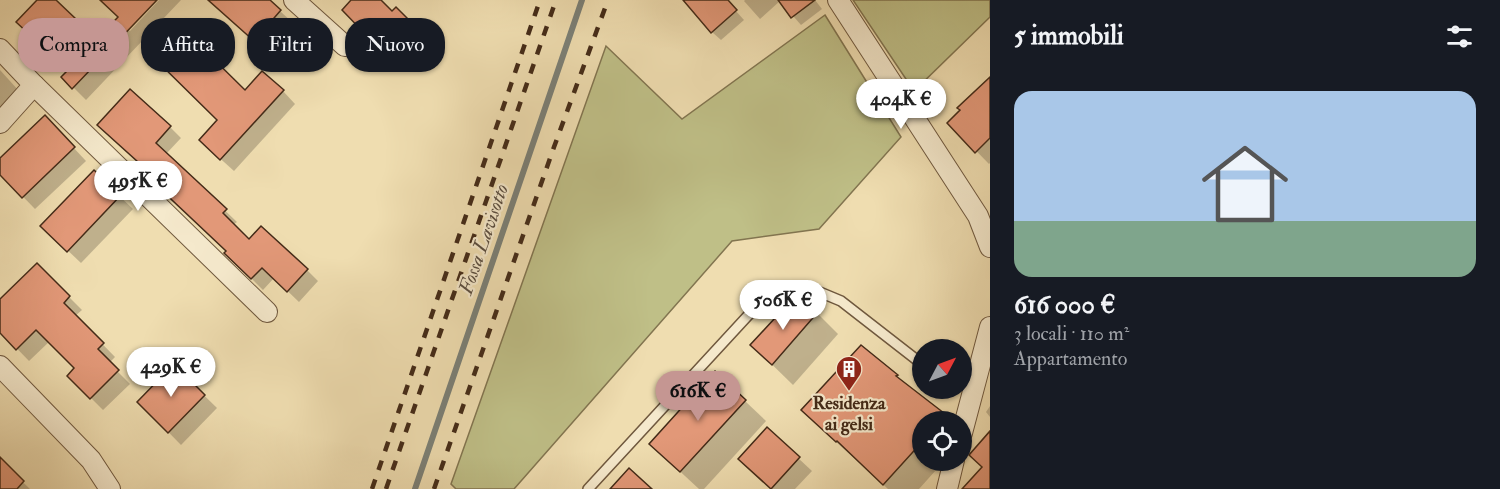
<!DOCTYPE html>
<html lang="it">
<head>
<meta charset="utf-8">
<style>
	:root { --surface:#171b24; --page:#20242c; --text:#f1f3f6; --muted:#9ea1a6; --accent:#c59692 }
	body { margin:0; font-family:"IM FELL Double Pica",serif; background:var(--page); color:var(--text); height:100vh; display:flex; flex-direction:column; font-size:22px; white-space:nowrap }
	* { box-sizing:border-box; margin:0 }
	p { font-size:20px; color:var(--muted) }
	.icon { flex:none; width:33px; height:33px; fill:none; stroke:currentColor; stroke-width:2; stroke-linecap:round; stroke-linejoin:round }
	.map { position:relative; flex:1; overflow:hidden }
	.sheet { display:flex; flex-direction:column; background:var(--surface); width:510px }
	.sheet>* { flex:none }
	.top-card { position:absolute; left:18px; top:18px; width:570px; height:54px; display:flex; gap:12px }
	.needle { width:39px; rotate:49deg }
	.controls { position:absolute; left:912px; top:339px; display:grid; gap:12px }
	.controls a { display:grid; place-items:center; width:60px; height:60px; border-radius:50%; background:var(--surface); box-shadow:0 2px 4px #0004; font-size:30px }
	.price { position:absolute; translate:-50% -51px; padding:0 14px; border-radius:21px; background:#fff; color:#222; font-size:20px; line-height:39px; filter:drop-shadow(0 2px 3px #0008) }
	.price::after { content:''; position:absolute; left:50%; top:36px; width:18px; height:14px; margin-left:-9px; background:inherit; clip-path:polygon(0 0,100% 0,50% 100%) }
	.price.current { background:var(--accent); color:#111 }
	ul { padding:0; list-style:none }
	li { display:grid; align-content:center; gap:12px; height:318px; padding:0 24px }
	li span { display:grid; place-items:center; height:186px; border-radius:18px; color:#555 }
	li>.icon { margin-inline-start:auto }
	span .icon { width:108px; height:108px; fill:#fffc; stroke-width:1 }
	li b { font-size:26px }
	h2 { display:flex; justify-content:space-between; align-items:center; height:72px; padding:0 24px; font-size:26px }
	.chip { padding:0 21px; border-radius:24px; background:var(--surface); box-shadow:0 2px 4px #0004; font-size:21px; line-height:54px }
	.chip.current { background:var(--accent); color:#111 }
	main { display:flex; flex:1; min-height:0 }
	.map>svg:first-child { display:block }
	.green { fill:#bfbf87; stroke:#827550; stroke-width:1.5 }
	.shadow { fill:#0003 }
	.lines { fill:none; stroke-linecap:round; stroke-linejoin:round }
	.stream { stroke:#7b8077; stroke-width:6 }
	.building { fill:#e29878; stroke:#442b18; stroke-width:1.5 }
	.service-casing { stroke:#6f583e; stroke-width:12 }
	.minor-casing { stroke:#6f583e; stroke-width:22 }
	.service { stroke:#f5e9cc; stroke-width:9 }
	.minor { stroke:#f5e9cc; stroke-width:20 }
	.rail { stroke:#442b18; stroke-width:4.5; stroke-dasharray:10 10; stroke-linecap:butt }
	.labels { text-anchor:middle; stroke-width:4.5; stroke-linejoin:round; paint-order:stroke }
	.poi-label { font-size:18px; font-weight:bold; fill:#442b18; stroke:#f5e9cc }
	.water-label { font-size:20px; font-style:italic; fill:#5b4e40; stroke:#f5e9cc }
</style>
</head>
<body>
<main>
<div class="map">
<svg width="990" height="489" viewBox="0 0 990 489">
	<rect width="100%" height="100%" fill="#efddb0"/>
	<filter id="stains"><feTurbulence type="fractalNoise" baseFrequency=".00333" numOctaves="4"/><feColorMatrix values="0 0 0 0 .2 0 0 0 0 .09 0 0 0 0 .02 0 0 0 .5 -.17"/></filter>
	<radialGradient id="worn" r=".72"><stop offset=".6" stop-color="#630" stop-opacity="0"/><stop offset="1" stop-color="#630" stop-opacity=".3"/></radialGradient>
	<g class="green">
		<path d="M853,0H990V17L914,91Z"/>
		<path d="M825,15L901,137L819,229L732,241L514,489H456L451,484L606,46L682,119Z"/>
	</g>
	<g class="shadow">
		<path d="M39,0H54L97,41L120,17L101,0H155L127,29L130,31L159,0H181L86,100L63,77L70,70Z"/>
		<path d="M210,0H268L293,23L267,52Z"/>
		<path d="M354,0H379L392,13L396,9L428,41L408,60L390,42L383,49L344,10Z"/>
		<path d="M696,0H726L744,20L721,40L712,32Z"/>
		<path d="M745,0H815L822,9L801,25L780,1L760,19L744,1Z"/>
		<path d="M0,70L19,91L0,109Z"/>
		<path d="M283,91L295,104L234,171L214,153L219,120L245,92Z"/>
		<path d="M990,91V163L989,164L949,123Z"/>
		<path d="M170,127L181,138L166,154L237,222L233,225L249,241L307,270L318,281L299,302L274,278L263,290L226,253L228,251L160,181L110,136Z"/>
		<path d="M57,130L86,161L35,209L0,173V160Z"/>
		<path d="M94,172L133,209L81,263L42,226Z"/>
		<path d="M37,265L82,310L75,316L115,357L109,363L130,384L103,410L69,376L76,368L50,341L29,361L0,331V301Z"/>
		<path d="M799,303L817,313L838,334L793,385L752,345Z"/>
		<path d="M174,366L217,408L181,445L139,402Z"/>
		<path d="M897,376L909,388L922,422V460H945L919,489H888L823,430L803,410Z"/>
		<path d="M745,401L766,421L704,489H699L672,464Z"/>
		<path d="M990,406V417L986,412Z"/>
		<path d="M767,429L812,471L795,489H772L753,471Z"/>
		<path d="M0,460L30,489H0Z"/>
	</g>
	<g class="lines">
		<path class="stream" d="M415,489L582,0"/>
	</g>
	<g class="building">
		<path d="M37,0H56L97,39L118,17L100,0H157L72,89L61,77L68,70L16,22Z"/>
		<path d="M208,0H270L281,10L254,41Z"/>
		<path d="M351,0H381L392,11L396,7L416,27L395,49L376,31L369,38L342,10Z"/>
		<path d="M683,0H728L737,10L711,33Z"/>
		<path d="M778,0H815L791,18Z"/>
		<path d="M181,27L245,90L262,71L284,90L220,160L199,140L217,120L152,56Z"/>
		<path d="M990,77V138L975,153L947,123L960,110L957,108Z"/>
		<path d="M130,89L171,126L156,143L227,209L223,213L249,239L261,226L308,269L287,292L262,268L251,279L224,253L226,251L155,184L159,181L97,125Z"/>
		<path d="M45,115L75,147L22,198L0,175V158Z"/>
		<path d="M94,170L121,195L67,252L40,226Z"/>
		<path d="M37,263L70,296L64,303L104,343L98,349L119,370L90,399L67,376L74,368L36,330L16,350L0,333V299Z"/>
		<path d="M799,302L818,312L772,365L750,345L787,305Z"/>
		<path d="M861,345L898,375L896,376L953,420V422H922V442L883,485L837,441L836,442L801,410Z"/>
		<path d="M174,364L205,395L168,433L137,402Z"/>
		<path d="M715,371L746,400L680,472L649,444Z"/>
		<path d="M767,427L800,457L771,489L738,459Z"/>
		<path d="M990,431V489H962L982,467L969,455Z"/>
		<path d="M0,457L24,481L17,489H0Z"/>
		<path d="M629,468L652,489H610Z"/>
	</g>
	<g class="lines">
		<g class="service-casing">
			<path id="service" d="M588,489L765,297L784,288L805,286L841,301L922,364"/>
		</g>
		<g class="minor-casing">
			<g id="minor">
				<path d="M294,0L345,46"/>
				<path d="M838,0L978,216L990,247"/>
				<path d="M0,49L34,85L267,312"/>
				<path d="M0,123L34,85"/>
				<path d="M0,366L91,460L110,489"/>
				<path d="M962,433L990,327"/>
				<path d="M947,489L954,460"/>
			</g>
		</g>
		<use href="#service" class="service"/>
		<use href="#minor" class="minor"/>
		<g class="rail">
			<path d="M372,489L540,0"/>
			<path d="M386,489L556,0"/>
			<path d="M434,489L554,147L608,0"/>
		</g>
	</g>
	<defs>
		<g id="building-pin" transform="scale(1.35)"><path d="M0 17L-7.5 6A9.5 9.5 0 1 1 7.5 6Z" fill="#8f2418" stroke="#f5e9cc"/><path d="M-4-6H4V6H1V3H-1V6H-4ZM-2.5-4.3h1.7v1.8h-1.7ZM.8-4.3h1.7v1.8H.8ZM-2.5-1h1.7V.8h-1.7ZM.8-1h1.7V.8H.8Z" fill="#fff"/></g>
	</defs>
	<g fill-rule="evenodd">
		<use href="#building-pin" x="849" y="369"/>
	</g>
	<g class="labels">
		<g class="poi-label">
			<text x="849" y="409">Residenza<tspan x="849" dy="21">ai gelsi</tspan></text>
		</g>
		<g class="water-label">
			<text transform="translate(483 239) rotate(-71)" y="7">Fossa Lavisotto</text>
		</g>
	</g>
	<rect width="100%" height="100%" filter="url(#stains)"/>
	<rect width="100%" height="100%" fill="url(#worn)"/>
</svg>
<div class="controls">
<a><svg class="needle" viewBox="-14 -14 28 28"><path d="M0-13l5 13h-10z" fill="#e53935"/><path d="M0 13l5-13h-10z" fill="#9ea1a6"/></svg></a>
<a><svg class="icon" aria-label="locate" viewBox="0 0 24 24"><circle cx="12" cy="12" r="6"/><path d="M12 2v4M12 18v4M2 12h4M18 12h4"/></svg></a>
</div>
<b class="price" style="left:901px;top:130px">404K €</b>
<b class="price" style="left:138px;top:212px">495K €</b>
<b class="price" style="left:783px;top:331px">506K €</b>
<b class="price" style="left:171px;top:398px">429K €</b>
<b class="price current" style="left:698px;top:422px">616K €</b>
<div class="top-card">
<a class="chip current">Compra</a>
<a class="chip">Affitta</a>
<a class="chip">Filtri</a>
<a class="chip">Nuovo</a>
</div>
</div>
<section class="sheet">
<h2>5 immobili<svg class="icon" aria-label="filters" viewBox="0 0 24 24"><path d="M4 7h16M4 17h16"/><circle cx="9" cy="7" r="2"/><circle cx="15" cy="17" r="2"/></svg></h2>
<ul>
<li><span style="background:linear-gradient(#a9c7e8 70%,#7fa58c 0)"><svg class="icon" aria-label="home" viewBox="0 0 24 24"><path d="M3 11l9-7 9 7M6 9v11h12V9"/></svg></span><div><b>616 000 €</b><p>3 locali · 110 m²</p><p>Appartamento</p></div></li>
</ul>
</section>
</main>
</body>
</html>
